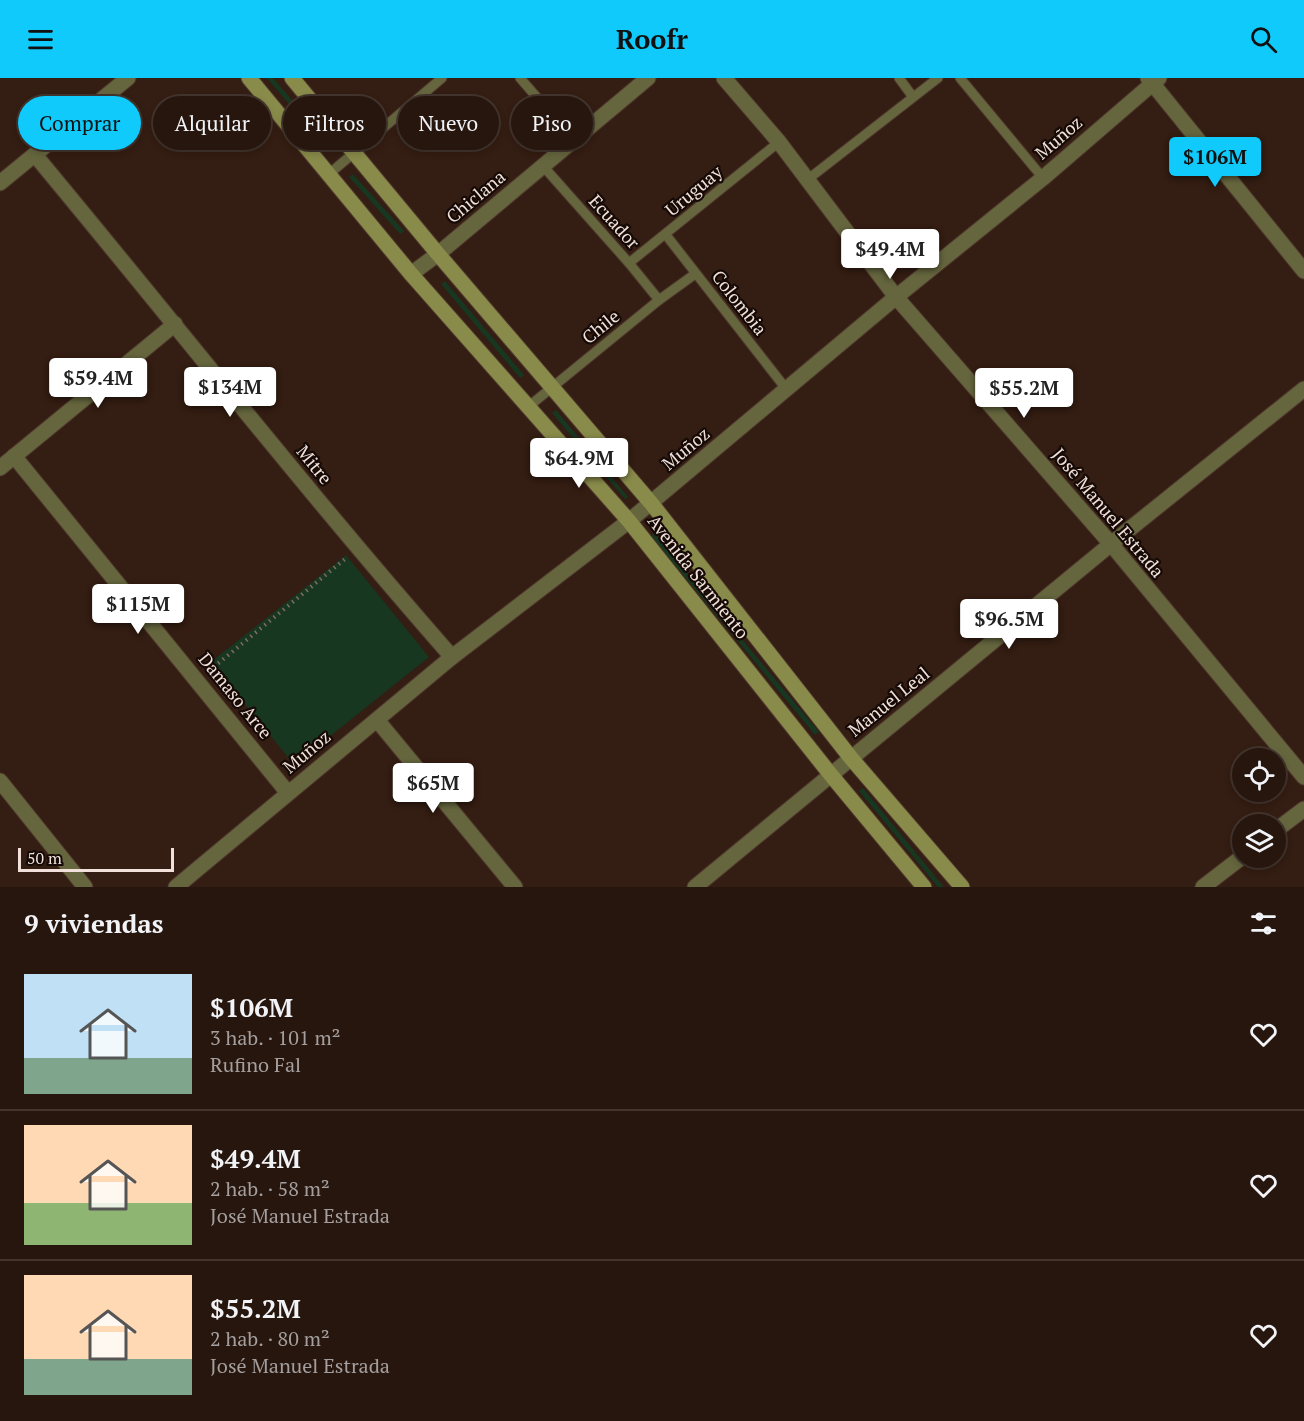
<!DOCTYPE html>
<html lang="es">
<head>
<meta charset="utf-8">
<style>
	:root { --surface:#27160e; --page:#33231c; --text:#f1f3f6; --muted:#a49f9e; --line:#43352e; --accent:#0fcafa }
	body { margin:0; font-family:"PT Serif",serif; background:var(--page); color:var(--text); height:100vh; display:flex; flex-direction:column; font-size:22px; white-space:nowrap }
	* { box-sizing:border-box; margin:0 }
	p { font-size:20px; color:var(--muted) }
	.icon { flex:none; width:33px; height:33px; fill:none; stroke:currentColor; stroke-width:2; stroke-linecap:round; stroke-linejoin:round }
	.map { position:relative; height:809px; overflow:hidden }
	.side { display:flex; flex-direction:column; background:var(--surface); flex:1 }
	.side>* { flex:none }
	.top-card { position:absolute; left:18px; top:18px; width:600px; height:54px; display:flex; gap:12px }
	.buttons { position:absolute; left:1232px; top:670px; display:grid; gap:12px }
	.buttons a { display:grid; place-items:center; width:54px; height:54px; border-radius:50%; background:var(--surface); box-shadow:0 3px 9px #0003,0 0 0 2px var(--line); font-size:30px }
	.scale { position:absolute; left:18px; bottom:15px; width:156px; box-sizing:border-box; padding-left:6px; border:3px solid #f2e1da; border-top:0; font-size:16px; line-height:21px; white-space:nowrap; color:#f2e1da; -webkit-text-stroke:4px #150a06; paint-order:stroke }
	.price { position:absolute; translate:-50% -51px; padding:0 14px; border-radius:6px; background:#fff; color:#222; font-size:20px; line-height:39px; filter:drop-shadow(0 2px 3px #0008) }
	.price::after { content:''; position:absolute; left:50%; top:36px; width:18px; height:14px; margin-left:-9px; background:inherit; clip-path:polygon(0 0,100% 0,50% 100%) }
	.price.selected { background:var(--accent); color:#111 }
	ul { padding:0; list-style:none }
	li { display:flex; align-items:center; gap:18px; height:150px; padding:0 24px }
	li+li { border-top:2px solid var(--line) }
	li span { display:grid; place-items:center; flex:none; width:168px; height:120px; border-radius:0px; color:#555 }
	li>.icon { margin-inline-start:auto }
	span .icon { width:72px; height:72px; fill:#fffc; stroke-width:1 }
	li b { font-size:26px }
	h2 { display:flex; justify-content:space-between; align-items:center; height:72px; padding:0 24px; font-size:26px }
	.chip { padding:0 21px; border-radius:27px; background:var(--surface); box-shadow:0 3px 9px #0003,0 0 0 2px var(--line); font-size:21px; line-height:54px }
	.chip.selected { background:var(--accent); color:#111 }
	header { display:flex; justify-content:space-between; align-items:center; height:78px; padding:0 24px; background:var(--accent); color:#111; font-size:27px; font-weight:700 }
	.map>svg:first-child { display:block }
	.green { fill:#173721 }
	.lines { fill:none; stroke-linecap:round; stroke-linejoin:round }
	.lane-casing { stroke:#4f382e; stroke-width:11 }
	.street-casing { stroke:#4f382e; stroke-width:17 }
	.secondary-casing { stroke:#4f382e; stroke-width:17 }
	.path { stroke:#816c63; stroke-width:4; stroke-dasharray:1.5 4.5; stroke-linecap:butt }
	.lane { stroke:#65663e; stroke-width:9 }
	.street { stroke:#65663e; stroke-width:15 }
	.secondary { stroke:#898b4a; stroke-width:15 }
	.labels { text-anchor:middle; stroke-width:4.5; stroke-linejoin:round; paint-order:stroke }
	.street-label { font-size:18px; fill:#f2e1da; stroke:#150a06 }
</style>
</head>
<body>
<header><svg class="icon" aria-label="menu" viewBox="0 0 24 24"><path d="M4 6h16M4 12h16M4 18h16"/></svg>Roofr<svg class="icon" aria-label="search" viewBox="0 0 24 24"><circle cx="10" cy="10" r="6"/><path d="M15 15l6 6"/></svg></header>
<div class="map">
<svg width="1304" height="809" viewBox="0 0 1304 809">
	<rect width="100%" height="100%" fill="#341d12"/>
	<g class="green">
		<path d="M267,0H273L315,49L311,52Z"/>
		<path d="M353,96L404,153L400,156L349,99Z"/>
		<path d="M445,203L524,297L520,300L441,206Z"/>
		<path d="M556,332L628,419L625,421L552,335Z"/>
		<path d="M654,455L819,654L815,657L651,458Z"/>
		<path d="M346,477L429,579L294,687L211,584Z"/>
		<path d="M863,710L944,809H938L859,713Z"/>
	</g>
	<g class="lines">
		<g class="lane-casing">
			<g id="lane">
				<path d="M520,0L574,62"/>
				<path d="M899,0L913,19"/>
				<path d="M960,0L1043,100"/>
				<path d="M543,88L629,185L659,222"/>
				<path d="M329,96L442,0"/>
				<path d="M807,102L938,0"/>
				<path d="M666,157L787,312"/>
				<path d="M629,185L779,64"/>
				<path d="M528,329L659,222L695,196"/>
			</g>
		</g>
		<g class="street-casing">
			<g id="street">
				<path d="M724,0L779,64L896,219L1111,466L1304,699"/>
				<path d="M1148,0L1304,193"/>
				<path d="M35,77C174,244 308,415 452,579"/>
				<path d="M0,105L128,0"/>
				<path d="M411,196L438,176L648,0"/>
				<path d="M14,378L288,715"/>
				<path d="M0,390L175,246"/>
				<path d="M377,642L515,809"/>
				<path d="M0,703L85,809"/>
				<path d="M1275,753L1304,731"/>
				<path d="M176,809L452,579L629,443L896,219L1043,100L1159,0"/>
				<path d="M695,809L1111,466L1304,311"/>
				<path d="M1203,809L1242,779"/>
			</g>
		</g>
		<g class="secondary-casing">
			<g id="secondary">
				<path d="M249,0L411,196L629,443L831,697L924,809"/>
				<path d="M292,0L438,176L651,425L851,680L962,809"/>
			</g>
		</g>
		<path class="path" d="M209,593L345,481"/>
		<use href="#lane" class="lane"/>
		<use href="#street" class="street"/>
		<use href="#secondary" class="secondary"/>
	</g>
	<g class="labels">
		<g class="street-label">
			<text transform="translate(1059 60) rotate(-41)" y="6">Muñoz</text>
			<text transform="translate(694 113) rotate(-40)" y="6">Uruguay</text>
			<text transform="translate(476 119) rotate(-40)" y="6">Chiclana</text>
			<text transform="translate(614 144) rotate(48)" y="6">Ecuador</text>
			<text transform="translate(739 225) rotate(52)" y="6">Colombia</text>
			<text transform="translate(601 249) rotate(-39)" y="6">Chile</text>
			<text transform="translate(686 371) rotate(-40)" y="6">Muñoz</text>
			<text transform="translate(314 387) rotate(51)" y="6">Mitre</text>
			<text transform="translate(1108 435) rotate(50)" y="6">José Manuel Estrada</text>
			<text transform="translate(698 499) rotate(52)" y="6">Avenida Sarmiento</text>
			<text transform="translate(235 618) rotate(51)" y="6">Damaso Arce</text>
			<text transform="translate(889 624) rotate(-39)" y="6">Manuel Leal</text>
			<text transform="translate(307 674) rotate(-40)" y="6">Muñoz</text>
		</g>
	</g>
</svg>
<div class="buttons">
<a><svg class="icon" aria-label="locate" viewBox="0 0 24 24"><circle cx="12" cy="12" r="6"/><path d="M12 2v4M12 18v4M2 12h4M18 12h4"/></svg></a>
<a><svg class="icon" aria-label="layers" viewBox="0 0 24 24"><path d="M12 4l9 5-9 5-9-5zM3 14l9 5 9-5"/></svg></a>
</div>
<div class="scale">50 m</div>
<b class="price selected" style="left:1215px;top:110px">$106M</b>
<b class="price" style="left:890px;top:202px">$49.4M</b>
<b class="price" style="left:98px;top:331px">$59.4M</b>
<b class="price" style="left:230px;top:340px">$134M</b>
<b class="price" style="left:1024px;top:341px">$55.2M</b>
<b class="price" style="left:579px;top:411px">$64.9M</b>
<b class="price" style="left:138px;top:557px">$115M</b>
<b class="price" style="left:1009px;top:572px">$96.5M</b>
<b class="price" style="left:433px;top:736px">$65M</b>
<div class="top-card">
<a class="chip selected">Comprar</a>
<a class="chip">Alquilar</a>
<a class="chip">Filtros</a>
<a class="chip">Nuevo</a>
<a class="chip">Piso</a>
</div>
</div>
<section class="side">
<h2>9 viviendas<svg class="icon" aria-label="filters" viewBox="0 0 24 24"><path d="M4 7h16M4 17h16"/><circle cx="9" cy="7" r="2"/><circle cx="15" cy="17" r="2"/></svg></h2>
<ul>
<li><span style="background:linear-gradient(#bfe0f5 70%,#7fa58c 0)"><svg class="icon" aria-label="home" viewBox="0 0 24 24"><path d="M3 11l9-7 9 7M6 9v11h12V9"/></svg></span><div><b>$106M</b><p>3 hab. · 101 m²</p><p>Rufino Fal</p></div><svg class="icon" aria-label="heart" viewBox="0 0 24 24"><path d="M12 20l-8-8c-3-5 5-10 8-4 3-6 11-1 8 4z"/></svg></li>
<li><span style="background:linear-gradient(#ffd9b3 65%,#8fb573 0)"><svg class="icon" aria-label="home" viewBox="0 0 24 24"><path d="M3 11l9-7 9 7M6 9v11h12V9"/></svg></span><div><b>$49.4M</b><p>2 hab. · 58 m²</p><p>José Manuel Estrada</p></div><svg class="icon" aria-label="heart" viewBox="0 0 24 24"><path d="M12 20l-8-8c-3-5 5-10 8-4 3-6 11-1 8 4z"/></svg></li>
<li><span style="background:linear-gradient(#ffd9b3 70%,#7fa58c 0)"><svg class="icon" aria-label="home" viewBox="0 0 24 24"><path d="M3 11l9-7 9 7M6 9v11h12V9"/></svg></span><div><b>$55.2M</b><p>2 hab. · 80 m²</p><p>José Manuel Estrada</p></div><svg class="icon" aria-label="heart" viewBox="0 0 24 24"><path d="M12 20l-8-8c-3-5 5-10 8-4 3-6 11-1 8 4z"/></svg></li>
</ul>
</section>
</body>
</html>
